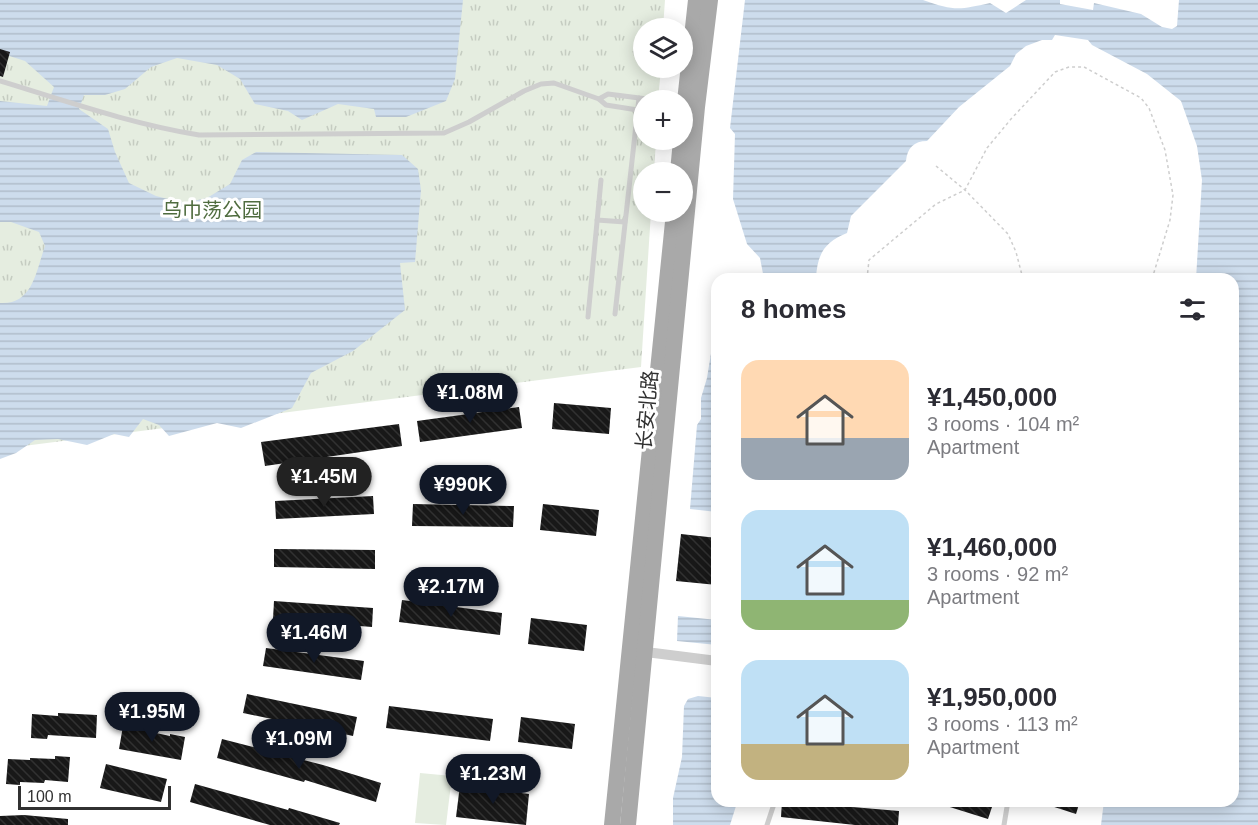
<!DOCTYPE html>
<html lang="en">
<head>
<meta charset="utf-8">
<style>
	:root { --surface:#fff; --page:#f7f7f7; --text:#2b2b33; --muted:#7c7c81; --accent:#111827 }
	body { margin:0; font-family:Arial,"Noto Sans SC",sans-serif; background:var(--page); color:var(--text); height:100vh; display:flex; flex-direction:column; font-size:22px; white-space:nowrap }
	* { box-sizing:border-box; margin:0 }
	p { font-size:20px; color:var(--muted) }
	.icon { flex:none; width:33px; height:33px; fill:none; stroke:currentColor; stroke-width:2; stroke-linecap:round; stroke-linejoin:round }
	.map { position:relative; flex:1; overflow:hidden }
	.side { position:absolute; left:711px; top:273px; width:528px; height:534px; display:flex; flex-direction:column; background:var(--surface); border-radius:18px; box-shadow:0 3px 15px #0003 }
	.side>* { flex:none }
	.buttons { position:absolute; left:633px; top:18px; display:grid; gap:12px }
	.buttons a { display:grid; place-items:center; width:60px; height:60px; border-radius:50%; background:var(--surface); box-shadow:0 3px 15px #0003; font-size:30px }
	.scale { position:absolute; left:18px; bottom:15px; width:153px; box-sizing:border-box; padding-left:6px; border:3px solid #313131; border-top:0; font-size:16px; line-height:21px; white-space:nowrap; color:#313131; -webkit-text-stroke:4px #fff; paint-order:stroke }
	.price { position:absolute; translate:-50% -51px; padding:0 14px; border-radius:21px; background:var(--accent); color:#fff; font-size:20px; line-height:39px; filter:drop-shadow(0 2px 3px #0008) }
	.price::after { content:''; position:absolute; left:50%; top:36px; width:18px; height:14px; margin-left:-9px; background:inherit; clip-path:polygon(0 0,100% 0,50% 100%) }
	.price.selected { background:#222; color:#fff }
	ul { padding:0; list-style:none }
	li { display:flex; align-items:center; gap:18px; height:150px; padding:0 30px }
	li span { display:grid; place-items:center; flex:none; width:168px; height:120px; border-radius:18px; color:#555 }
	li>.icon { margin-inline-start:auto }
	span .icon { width:72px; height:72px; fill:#fffc; stroke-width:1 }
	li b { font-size:26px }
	h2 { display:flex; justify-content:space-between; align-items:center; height:72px; padding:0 30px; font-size:26px }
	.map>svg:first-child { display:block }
	.park { fill:url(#park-tufts) }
	.garden { fill:#e5ede0 }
	.water { fill:url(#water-rules) }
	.building { fill:url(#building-back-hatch) }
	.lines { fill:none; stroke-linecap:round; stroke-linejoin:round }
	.path { stroke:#cecece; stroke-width:1.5; stroke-dasharray:3 3; stroke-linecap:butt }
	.lane { stroke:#cecece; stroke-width:5 }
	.street { stroke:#cecece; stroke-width:10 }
	.primary { stroke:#a9a9a9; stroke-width:16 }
	.labels { text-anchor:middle; stroke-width:6; stroke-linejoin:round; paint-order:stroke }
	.park-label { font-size:20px; fill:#4f6c3f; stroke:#fff }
	.street-label { font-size:20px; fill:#313131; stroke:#fff }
</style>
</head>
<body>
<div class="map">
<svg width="1258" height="825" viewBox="0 0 1258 825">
	<defs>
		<pattern id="park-tufts" width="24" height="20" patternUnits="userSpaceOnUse" patternTransform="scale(1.5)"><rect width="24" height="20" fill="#e5ede0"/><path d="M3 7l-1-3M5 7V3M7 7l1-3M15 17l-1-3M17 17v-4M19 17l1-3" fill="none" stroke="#c5ccc1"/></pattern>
		<pattern id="water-rules" width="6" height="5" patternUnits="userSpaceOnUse" patternTransform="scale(1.5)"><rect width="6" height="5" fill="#cddcec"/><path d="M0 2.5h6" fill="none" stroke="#b0bdcb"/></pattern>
		<pattern id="building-back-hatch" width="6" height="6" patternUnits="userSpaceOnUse" patternTransform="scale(1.5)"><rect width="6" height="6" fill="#181818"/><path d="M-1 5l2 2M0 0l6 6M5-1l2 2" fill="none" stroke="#313131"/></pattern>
	</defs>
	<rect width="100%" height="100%" fill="#fff"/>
	<path class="park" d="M0,0H665L663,28H644V68H661L658,100H644V140H656L654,172H644V212H651L641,367L0,449Z"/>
	<path class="garden" d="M420,773L452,776L446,825L415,823Z"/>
	<g class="water">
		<path d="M0,0H463L455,79L446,101L406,117H376L374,109L338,104L302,120L288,111L255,104L240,79L217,65L177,58L151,67L125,89L105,95H84L79,109L108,129L115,152L129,183L156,196L184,203L207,198L230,184L242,160L256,152L402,155L418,169L421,190L415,262L400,263L405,310L353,351L311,373L292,408L241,428L217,423L169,436L159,425L143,419L129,437L114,434L87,445L58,439L35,440L16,453L0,459V303C33,305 36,271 45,246L39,232L11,222H0V101L47,106L54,87L25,61L0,53Z"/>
		<path d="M745,0H923C954,11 959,10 990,3L1006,13L1026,0H1060V4L1093,10L1094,3L1141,14L1162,27L1172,29L1177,26L1179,0H1258V825H1101L1104,801H1233V279H1196L1202,180L1197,146L1181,101L1147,74L1092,45L1088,40L1055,35L1052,40H1042L1026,46L1016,54L1010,66L959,107L927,141C914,141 907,148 906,161L851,216L847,233C824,242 817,255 816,279H764L760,258L747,244L733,199L735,134L730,128Z"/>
		<path d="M717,329V512L690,509L697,425L701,419V398L707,378L714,335Z"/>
		<path d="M678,616L717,620V645L677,641Z"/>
		<path d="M698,696L717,698V801H730L736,806L730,825H673V798L682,757L684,706L688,699Z"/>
	</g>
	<g class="building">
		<path d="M0,49L10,52L3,77L0,76Z"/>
		<path d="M554,403L611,408L609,434L552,429Z"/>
		<path d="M519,407L522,428L420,442L417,421Z"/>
		<path d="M399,424L402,446L265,466L261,442Z"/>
		<path d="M373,496L374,514L276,519L275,501Z"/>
		<path d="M413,504L514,506L513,527L412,526Z"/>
		<path d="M543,504L599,510L596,536L540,530Z"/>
		<path d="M681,534L717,538V585L676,581Z"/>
		<path d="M274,549L375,550V569L274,567Z"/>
		<path d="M402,600L502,613L500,635L399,622Z"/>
		<path d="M274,601L373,608L372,627L273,619Z"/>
		<path d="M531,618L587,625L584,651L528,644Z"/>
		<path d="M266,648L364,661L361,680L263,666Z"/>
		<path d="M247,694L357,717L353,736L243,713Z"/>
		<path d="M389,706L493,719L490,741L386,728Z"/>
		<path d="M58,713L97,715L96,738L48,735L47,739L31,738L32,714L58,716Z"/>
		<path d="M521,717L575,724L572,749L518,742Z"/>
		<path d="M123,726L170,736V734L185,737L181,760L119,749Z"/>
		<path d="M222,739L323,765L381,783L376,802L305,780L304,782L217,758Z"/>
		<path d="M55,756L70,757L68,782L45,780L44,783L20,782V785L6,784L8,759L30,760V758L55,759Z"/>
		<path d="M106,764L167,779L161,802L100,788Z"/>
		<path d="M195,784L288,810L289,808L340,823L339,825H270L190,802Z"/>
		<path d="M460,785L529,794L526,825L456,817Z"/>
		<path d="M782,801L899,811L898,825H855L781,817Z"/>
		<path d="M937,801H994L988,819L937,803Z"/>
		<path d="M1042,801H1080L1076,814L1042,803Z"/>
		<path d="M24,815L68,819V825H0V816Z"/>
	</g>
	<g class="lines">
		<g class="path">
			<path d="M936,166L965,190L1008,234L1016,252L1023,279"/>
			<path d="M867,279L869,260L936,204L965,190L987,148L1011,119L1055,72L1069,67H1084L1141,98L1149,108L1165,150L1173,195L1170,220L1152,279"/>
		</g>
		<g class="lane">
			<path d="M0,81C66,101 131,124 199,135L444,133L469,122L524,91L541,84L554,83L599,99"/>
			<path d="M644,111L606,105L599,99L608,94L655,100"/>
			<path d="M597,220L625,222"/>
			<path d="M615,314L639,98"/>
			<path d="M588,317L601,180"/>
			<path d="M767,825L775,801"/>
			<path d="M1004,825L1008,801"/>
		</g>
		<path class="street" d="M646,652L717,661"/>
		<g class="primary">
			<path d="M682,129L696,0"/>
			<path d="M678,172L681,140"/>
			<path d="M612,825L674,212"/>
			<path d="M628,825L697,107L710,0"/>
		</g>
	</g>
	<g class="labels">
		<g class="park-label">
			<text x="212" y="217">乌巾荡公园</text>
		</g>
		<g class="street-label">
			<text transform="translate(647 410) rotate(-85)" y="7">长安北路</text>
		</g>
	</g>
</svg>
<div class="buttons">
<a><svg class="icon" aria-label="layers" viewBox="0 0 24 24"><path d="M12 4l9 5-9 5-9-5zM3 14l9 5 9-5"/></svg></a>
<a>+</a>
<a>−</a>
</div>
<div class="scale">100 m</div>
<b class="price" style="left:470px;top:424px">¥1.08M</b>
<b class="price selected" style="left:324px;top:508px">¥1.45M</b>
<b class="price" style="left:463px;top:516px">¥990K</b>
<b class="price" style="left:451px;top:618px">¥2.17M</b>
<b class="price" style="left:314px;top:664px">¥1.46M</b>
<b class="price" style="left:152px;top:743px">¥1.95M</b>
<b class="price" style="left:299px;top:770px">¥1.09M</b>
<b class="price" style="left:493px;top:805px">¥1.23M</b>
<section class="side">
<h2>8 homes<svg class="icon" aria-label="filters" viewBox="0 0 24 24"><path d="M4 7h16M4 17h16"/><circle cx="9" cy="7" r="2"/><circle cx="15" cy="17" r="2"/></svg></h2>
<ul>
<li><span style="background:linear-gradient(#ffd9b3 65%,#9aa5b1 0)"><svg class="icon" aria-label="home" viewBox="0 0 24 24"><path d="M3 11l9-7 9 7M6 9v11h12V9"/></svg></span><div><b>¥1,450,000</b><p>3 rooms · 104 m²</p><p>Apartment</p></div></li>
<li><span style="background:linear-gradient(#bfe0f5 75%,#8fb573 0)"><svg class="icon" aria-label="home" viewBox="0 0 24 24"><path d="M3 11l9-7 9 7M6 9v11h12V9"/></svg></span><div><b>¥1,460,000</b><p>3 rooms · 92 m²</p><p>Apartment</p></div></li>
<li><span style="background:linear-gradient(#bfe0f5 70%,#c2b280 0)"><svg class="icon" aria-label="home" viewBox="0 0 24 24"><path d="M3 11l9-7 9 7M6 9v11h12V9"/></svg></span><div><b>¥1,950,000</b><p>3 rooms · 113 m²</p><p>Apartment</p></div></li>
</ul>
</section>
</div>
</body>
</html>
